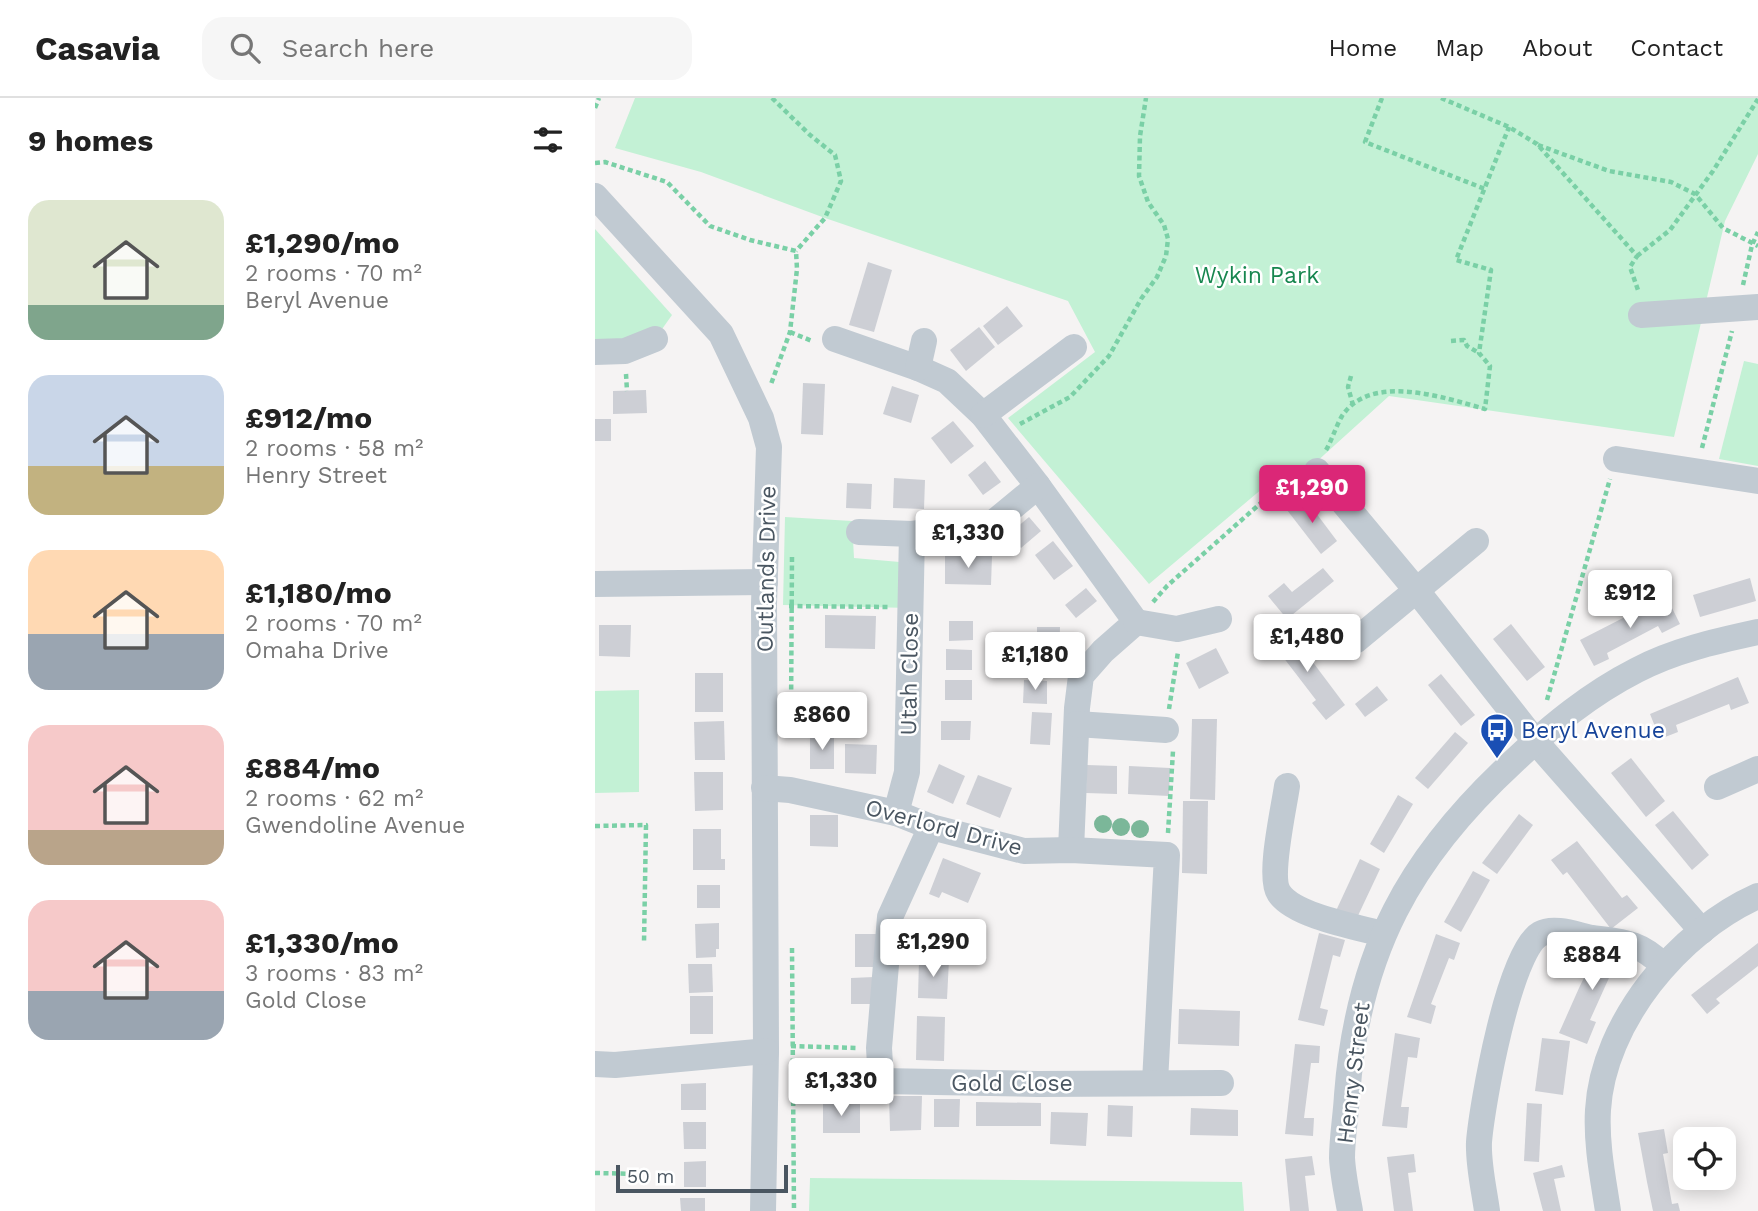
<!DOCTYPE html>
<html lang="en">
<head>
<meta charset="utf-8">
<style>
	:root { --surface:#fff; --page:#f6f6f6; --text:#222; --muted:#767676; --line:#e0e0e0; --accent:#db2777 }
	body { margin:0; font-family:"Work Sans",sans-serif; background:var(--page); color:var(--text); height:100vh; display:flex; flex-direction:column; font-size:26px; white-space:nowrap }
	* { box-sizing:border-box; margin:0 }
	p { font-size:23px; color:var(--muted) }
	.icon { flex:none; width:38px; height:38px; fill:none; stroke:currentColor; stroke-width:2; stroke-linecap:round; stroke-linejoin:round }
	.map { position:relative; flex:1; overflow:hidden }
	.drawer { display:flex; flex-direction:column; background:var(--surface); width:595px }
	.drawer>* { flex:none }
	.buttons { position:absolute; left:1078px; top:1029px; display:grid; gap:14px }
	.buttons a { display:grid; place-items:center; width:63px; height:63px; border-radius:14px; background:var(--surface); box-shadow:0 4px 18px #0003; font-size:35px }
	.scale { position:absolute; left:21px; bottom:18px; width:172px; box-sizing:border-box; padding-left:7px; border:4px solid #4a5661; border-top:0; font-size:19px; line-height:24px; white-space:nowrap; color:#4a5661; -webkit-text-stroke:5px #fff; paint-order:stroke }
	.price { position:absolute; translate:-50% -60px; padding:0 16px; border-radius:7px; background:#fff; color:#222; font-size:23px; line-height:46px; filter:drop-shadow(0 2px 4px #0008) }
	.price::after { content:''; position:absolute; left:50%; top:42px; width:21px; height:16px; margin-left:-10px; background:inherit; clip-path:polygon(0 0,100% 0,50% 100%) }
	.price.on { background:var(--accent); color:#fff }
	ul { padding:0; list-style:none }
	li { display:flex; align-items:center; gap:21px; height:175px; padding:0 28px }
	li span { display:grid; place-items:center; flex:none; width:196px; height:140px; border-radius:21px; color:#555 }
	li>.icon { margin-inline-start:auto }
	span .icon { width:84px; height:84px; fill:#fffc; stroke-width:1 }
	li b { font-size:30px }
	h2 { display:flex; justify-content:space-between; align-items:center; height:84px; padding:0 28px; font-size:30px }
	header { display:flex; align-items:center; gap:42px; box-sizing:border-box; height:98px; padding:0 35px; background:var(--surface); border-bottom:2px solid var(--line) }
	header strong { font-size:33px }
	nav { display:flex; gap:38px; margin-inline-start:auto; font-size:24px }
	.search { width:490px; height:63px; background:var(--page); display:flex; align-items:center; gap:18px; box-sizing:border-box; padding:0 24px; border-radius:21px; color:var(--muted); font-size:26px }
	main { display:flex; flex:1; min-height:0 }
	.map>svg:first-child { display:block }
	.green { fill:#c3f1d5 }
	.building { fill:#cdcfd5 }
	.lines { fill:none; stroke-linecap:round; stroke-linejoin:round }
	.path { stroke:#7ad0a6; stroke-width:4.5; stroke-dasharray:5 3.5; stroke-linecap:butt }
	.minor { stroke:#c1cad2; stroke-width:26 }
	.tree { fill:#7bb799 }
	.labels { text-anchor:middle; stroke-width:5; stroke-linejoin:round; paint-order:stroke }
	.park-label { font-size:23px; fill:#17864f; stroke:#fff }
	.street-label { font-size:23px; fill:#4a5661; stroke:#fff }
	.transit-label { font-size:23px; fill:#164399; stroke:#fff; text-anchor:start }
</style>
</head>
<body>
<header>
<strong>Casavia</strong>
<div class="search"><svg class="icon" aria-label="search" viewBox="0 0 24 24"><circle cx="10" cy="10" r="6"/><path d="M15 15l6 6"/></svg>Search here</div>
<nav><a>Home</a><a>Map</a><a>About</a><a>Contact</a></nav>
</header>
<main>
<section class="drawer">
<h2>9 homes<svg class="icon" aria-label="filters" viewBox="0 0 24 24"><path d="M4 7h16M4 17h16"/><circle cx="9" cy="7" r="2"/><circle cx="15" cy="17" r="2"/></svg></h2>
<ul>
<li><span style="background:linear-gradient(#dfe7d0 75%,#7fa58c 0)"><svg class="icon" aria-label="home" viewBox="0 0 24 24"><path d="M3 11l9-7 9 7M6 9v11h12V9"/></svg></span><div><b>£1,290/mo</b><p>2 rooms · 70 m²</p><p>Beryl Avenue</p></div></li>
<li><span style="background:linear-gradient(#c9d6e8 65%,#c2b280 0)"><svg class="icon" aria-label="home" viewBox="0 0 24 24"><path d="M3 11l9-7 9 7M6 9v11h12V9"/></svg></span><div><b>£912/mo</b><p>2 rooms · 58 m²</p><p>Henry Street</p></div></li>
<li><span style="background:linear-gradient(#ffd9b3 60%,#9aa5b1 0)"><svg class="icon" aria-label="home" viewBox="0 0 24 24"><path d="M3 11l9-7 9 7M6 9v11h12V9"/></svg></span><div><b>£1,180/mo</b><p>2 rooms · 70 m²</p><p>Omaha Drive</p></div></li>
<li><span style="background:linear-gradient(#f6c9c9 75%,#b9a48a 0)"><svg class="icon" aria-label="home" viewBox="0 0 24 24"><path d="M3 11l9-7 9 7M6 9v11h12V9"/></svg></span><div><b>£884/mo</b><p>2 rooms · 62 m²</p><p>Gwendoline Avenue</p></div></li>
<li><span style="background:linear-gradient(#f6c9c9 65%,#9aa5b1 0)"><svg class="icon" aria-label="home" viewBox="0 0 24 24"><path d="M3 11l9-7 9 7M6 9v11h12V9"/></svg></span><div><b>£1,330/mo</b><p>3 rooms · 83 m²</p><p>Gold Close</p></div></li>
</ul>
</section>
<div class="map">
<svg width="1163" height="1113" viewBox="0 0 1163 1113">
	<rect width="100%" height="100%" fill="#f5f3f3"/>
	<g class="green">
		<path d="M40,0H1163V56L1130,123L1079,339L794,298L719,366L680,380L554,486L413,320L500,254L473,203L230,120L106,74L20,50Z"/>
		<path d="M0,131L77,217L60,241L0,254Z"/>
		<path d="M1149,263L1163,266V368L1124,361Z"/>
		<path d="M190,419L257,423L259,460L316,465L315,510L188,507Z"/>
		<path d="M44,592V694L0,695V593Z"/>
		<path d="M215,1080L647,1084L649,1113H214Z"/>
	</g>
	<g class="building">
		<path d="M273,164L297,172L279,234L254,227Z"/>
		<path d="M412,208L428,228L403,247L388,228Z"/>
		<path d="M384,229L400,249L371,273L355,252Z"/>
		<path d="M208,285L230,286L228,337L206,336Z"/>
		<path d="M297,288L324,297L316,325L288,316Z"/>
		<path d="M51,292L52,315L18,316V293Z"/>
		<rect x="0" y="321" width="16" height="22"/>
		<path d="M358,323L379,348L356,366L336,340Z"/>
		<path d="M390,363L406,384L388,397L373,377Z"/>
		<path d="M299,380L330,382L329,411L298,410Z"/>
		<path d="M252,385L277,386L276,411L251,410Z"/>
		<path d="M709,399L742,443L726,456L692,412Z"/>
		<path d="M434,419L446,433L426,450L414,436Z"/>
		<path d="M458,443L478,468L459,482L440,457Z"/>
		<path d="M350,457L397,458L396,487L350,486Z"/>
		<path d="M728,470L739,483L692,521L673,498L689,485L697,494Z"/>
		<path d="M1155,480L1161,503L1105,519L1098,497Z"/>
		<path d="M491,490L502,503L481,520L470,507Z"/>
		<path d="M1071,498L1085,526L1067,535L1063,528L1012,555L1014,561L999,568L985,542Z"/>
		<path d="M230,517L281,518L280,551L230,550Z"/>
		<path d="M354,523H378V542L354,543Z"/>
		<path d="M916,526L950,569L932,583L898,541Z"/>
		<path d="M4,527H36L35,559L4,558Z"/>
		<path d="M442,529H465L464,561H442Z"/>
		<path d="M693,531L750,607L731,622L717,605L721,602L688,559L684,561L673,545Z"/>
		<path d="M621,550L634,575L604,591L591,565Z"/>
		<path d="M351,551L377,552V572H351Z"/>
		<rect x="100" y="575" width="28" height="39"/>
		<path d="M846,576L880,617L866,628L833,587Z"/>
		<path d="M1143,579L1154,605L1136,612L1134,606L1081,627L1083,634L1065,641L1055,616Z"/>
		<rect x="350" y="582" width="27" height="20"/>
		<path d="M429,582L452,583V606L428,605Z"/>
		<path d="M782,588L793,602L770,619L760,606Z"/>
		<path d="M437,614L457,615L455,647L435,646Z"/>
		<path d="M597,621H622L620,702L595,701Z"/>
		<path d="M129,623L130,662H100L99,624Z"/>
		<path d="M346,623H376L375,642H346Z"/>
		<path d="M860,634L873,645L833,691L820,680Z"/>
		<rect x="215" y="637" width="24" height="34"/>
		<path d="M250,646L282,647L281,676L250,675Z"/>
		<path d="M1036,660L1070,703L1051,719L1016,675Z"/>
		<path d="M344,666L370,678L358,706L332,694Z"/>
		<path d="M492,667L522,668V696L491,695Z"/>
		<path d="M534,668L575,670L574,698L533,696Z"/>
		<path d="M99,674H128V712L100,713Z"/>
		<path d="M383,677L417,690L405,720L371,706Z"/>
		<path d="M803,697L818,706L789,755L775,746Z"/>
		<path d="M588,703H613L612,776L587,775Z"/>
		<path d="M1078,713L1114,757L1097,772L1060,727Z"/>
		<path d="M924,716L938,727L902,776L887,765Z"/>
		<path d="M215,717H243V749L215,748Z"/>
		<path d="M98,731H126V761H130V772H98Z"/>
		<path d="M982,743L1027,800L1032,797L1043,810L1016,831L972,774L968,777L956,762Z"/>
		<path d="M348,760L386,775L373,805L347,794L344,800L334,796Z"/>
		<path d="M765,761L785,771L760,824L740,815Z"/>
		<path d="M878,773L895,782L866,834L849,824Z"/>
		<rect x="102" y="787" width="23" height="23"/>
		<path d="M124,825V851H121V859L101,860L100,826Z"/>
		<path d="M724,835L750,842L745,859L738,857L731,885L725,910L733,912L729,928L703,922Z"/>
		<path d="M260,836H282L281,869H260Z"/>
		<path d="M841,836L865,845L859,862L854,860L836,906L841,908L836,926L812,919Z"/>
		<path d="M1007,843L1036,858L1027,875L1018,871L995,922L1001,924L992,946L964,935L984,890Z"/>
		<path d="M1163,845V868L1121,901L1125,905L1112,916L1096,897Z"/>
		<path d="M324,861L354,862L352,901L323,900Z"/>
		<path d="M93,866H117L118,894L94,895Z"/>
		<path d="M279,879L280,906H256V880Z"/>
		<rect x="95" y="898" width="23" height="38"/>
		<path d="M584,911L645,913L644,948L583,946Z"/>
		<path d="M322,918L350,919L349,963L321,962Z"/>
		<path d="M800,935L825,940L822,960L813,959L806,1009H814L812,1030L787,1028Z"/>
		<path d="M947,940L975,943L968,997L940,993Z"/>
		<path d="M700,946L725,948L724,965H716L709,1020H719L718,1038L690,1036Z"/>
		<path d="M111,985V1012H86V986Z"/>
		<path d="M294,998H327L326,1032L295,1033Z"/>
		<path d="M339,1001H365L364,1029H339Z"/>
		<path d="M381,1004L446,1005V1028H381Z"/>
		<rect x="228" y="1005" width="37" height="30"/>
		<path d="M932,1005L947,1006L944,1064L929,1063Z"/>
		<path d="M513,1007L538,1008L537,1039L512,1038Z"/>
		<path d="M596,1010L643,1012V1038L595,1037Z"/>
		<path d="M456,1014L493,1015L491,1048L455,1046Z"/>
		<path d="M88,1024H111V1051H89Z"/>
		<path d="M1069,1031L1073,1055L1068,1056L1077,1106L1083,1105L1085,1113H1058L1052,1084L1043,1035Z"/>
		<path d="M819,1056L821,1074L813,1075L818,1113H799L792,1059Z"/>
		<path d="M717,1058L720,1077L710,1078L714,1113H695L690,1061Z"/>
		<path d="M111,1063V1089H89V1064Z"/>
		<path d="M967,1067L970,1079L959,1081L966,1113H948L938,1075Z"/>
		<path d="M85,1100H110V1113H86Z"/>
	</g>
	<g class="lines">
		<g class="path">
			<path d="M177,0L215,37L240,57L246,83L230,120L201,153"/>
			<path d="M787,0L770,44L890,91"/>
			<path d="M846,0L914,29L942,46L1042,158L1035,169L1044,195"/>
			<path d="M0,10L4,0"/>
			<path d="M943,47L1014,73L1076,84L1100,96L1128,130L1163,148"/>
			<path d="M0,65L10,64L72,84L115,128L155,142L201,153L202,171L195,234L176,286"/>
			<path d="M1042,158L1075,132L1118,73L1163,1"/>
			<path d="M1148,187L1157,147L1163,134"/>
			<path d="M195,234L217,243"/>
			<path d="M856,243L869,242L872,248L884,255"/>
			<path d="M31,276L32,293"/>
			<path d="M756,278L753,289L758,307"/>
			<path d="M425,326L475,299L514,258L546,201L562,179L571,158L573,141L569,127L553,104L544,78L545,38L551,0"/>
			<path d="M1107,350L1137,233"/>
			<path d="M731,352C737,342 741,328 747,318C776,274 850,300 890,311L895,268L884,255L896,172L861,162L914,29"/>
			<path d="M558,504L572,488L685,388L702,381"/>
			<path d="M194,508L294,509"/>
			<path d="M952,602L1015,381"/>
			<path d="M574,611L583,554"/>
			<path d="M196,617L197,458"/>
			<path d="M0,728L51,727L49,845"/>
			<path d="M573,735L578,653"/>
			<path d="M197,850L199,1113"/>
			<path d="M196,948L261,950"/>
			<path d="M0,1075L47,1076"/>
		</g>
		<g class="minor">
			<path d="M0,98L126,236L166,320L174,349L169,506L171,953L168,1113"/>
			<path d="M1046,217L1163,209"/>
			<path d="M240,241L323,270L352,283L388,317L443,388L541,524L508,553L486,578L482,610L476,752"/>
			<path d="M0,254L30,253L60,241"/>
			<path d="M323,270L329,243"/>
			<path d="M388,317L479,249"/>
			<path d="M1021,361L1163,383"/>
			<path d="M722,373L822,493L940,643L1107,833"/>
			<path d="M264,434L317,436L398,425L443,388"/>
			<path d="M0,486L170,484"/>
			<path d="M541,524L582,531L624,521"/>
			<path d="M760,543L881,443"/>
			<path d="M482,626L571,632"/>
			<path d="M692,688C689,710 673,779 684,795C699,818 762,829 788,836"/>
			<path d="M1122,689L1163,671"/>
			<path d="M169,690L195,692L301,715L336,729L429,753L476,752L572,757L560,984"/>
			<path d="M301,715L312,674L317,436"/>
			<path d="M336,729L295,819L284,950L286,983L443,986L626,985"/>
			<path d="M0,966L20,967L171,953"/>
			<path d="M755,1113C752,1096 748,1078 747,1060C747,1040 751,1017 752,997C763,854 814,760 918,664C956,628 995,596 1042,572C1080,552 1122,543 1163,534"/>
			<path d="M892,1113C889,1091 883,1066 884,1044C887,1007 914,853 945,836C959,828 982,837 997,840C1029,844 1045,844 1069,868"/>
			<path d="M1013,1113C1008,1080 1001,1046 1003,1012C1008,924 1084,833 1163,798"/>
		</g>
	</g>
	<g class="tree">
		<circle cx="508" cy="726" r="9"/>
		<circle cx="526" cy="729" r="9"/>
		<circle cx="545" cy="731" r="9"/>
	</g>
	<defs>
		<g id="bus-pin" transform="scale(1.75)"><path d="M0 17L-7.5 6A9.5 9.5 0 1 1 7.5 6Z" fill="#1a4fb4" stroke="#fff"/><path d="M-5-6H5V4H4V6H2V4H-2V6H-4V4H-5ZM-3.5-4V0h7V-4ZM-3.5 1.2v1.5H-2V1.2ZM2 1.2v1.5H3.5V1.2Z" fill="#fff"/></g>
	</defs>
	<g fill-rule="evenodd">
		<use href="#bus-pin" x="902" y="632"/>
	</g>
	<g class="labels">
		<g class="park-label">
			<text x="662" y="185">Wykin Park</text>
		</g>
		<g class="street-label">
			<text transform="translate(171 471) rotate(-89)" y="8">Outlands Drive</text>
			<text transform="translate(314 576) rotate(-89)" y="8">Utah Close</text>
			<text transform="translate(349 729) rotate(15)" y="8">Overlord Drive</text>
			<text transform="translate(758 975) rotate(-83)" y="8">Henry Street</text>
			<text x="417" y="993">Gold Close</text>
		</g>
		<g class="transit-label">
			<text x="926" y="640">Beryl Avenue</text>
		</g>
	</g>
</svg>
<div class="buttons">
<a><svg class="icon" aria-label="locate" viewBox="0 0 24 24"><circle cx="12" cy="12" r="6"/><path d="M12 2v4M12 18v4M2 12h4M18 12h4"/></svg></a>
</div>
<div class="scale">50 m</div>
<b class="price on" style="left:717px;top:427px">£1,290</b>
<b class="price" style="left:373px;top:472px">£1,330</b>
<b class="price" style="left:1035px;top:532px">£912</b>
<b class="price" style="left:712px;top:576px">£1,480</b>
<b class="price" style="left:440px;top:594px">£1,180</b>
<b class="price" style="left:227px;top:654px">£860</b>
<b class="price" style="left:338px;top:881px">£1,290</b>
<b class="price" style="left:997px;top:894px">£884</b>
<b class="price" style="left:246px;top:1020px">£1,330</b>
</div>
</main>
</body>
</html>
